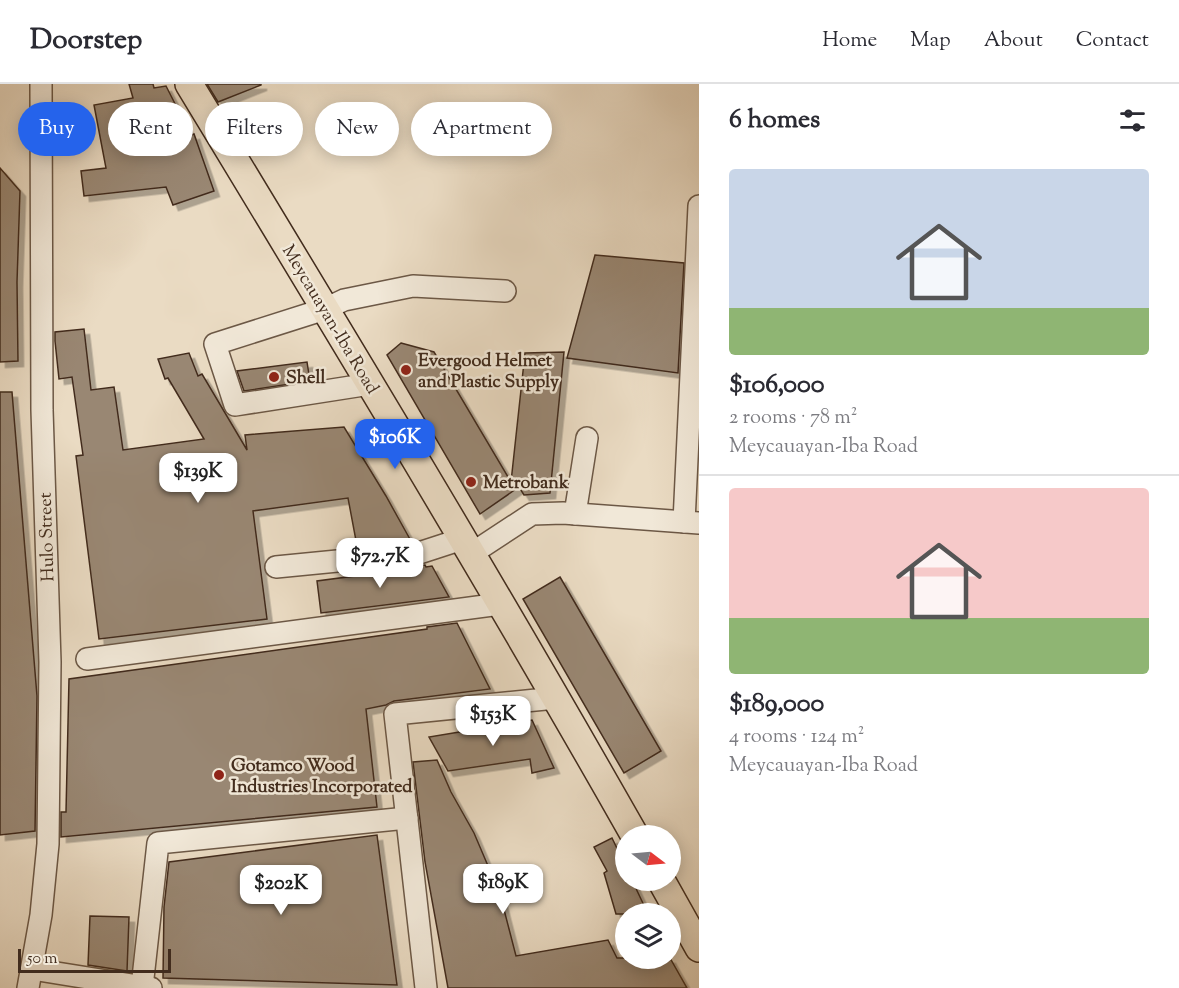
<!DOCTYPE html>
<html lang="en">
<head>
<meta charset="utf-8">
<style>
	:root { --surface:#fff; --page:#f2f2f3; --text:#2b2b33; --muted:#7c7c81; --line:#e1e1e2; --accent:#2563eb }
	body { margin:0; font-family:"Sorts Mill Goudy",serif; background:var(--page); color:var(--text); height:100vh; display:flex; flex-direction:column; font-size:22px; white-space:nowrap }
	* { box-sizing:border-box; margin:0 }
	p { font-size:20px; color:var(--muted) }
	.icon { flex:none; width:33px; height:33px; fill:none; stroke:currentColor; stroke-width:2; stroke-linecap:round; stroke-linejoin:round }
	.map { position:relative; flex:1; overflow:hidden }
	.sheet { display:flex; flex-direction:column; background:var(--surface); width:480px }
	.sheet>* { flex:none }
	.banner { position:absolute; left:18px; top:18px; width:570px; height:54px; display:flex; gap:12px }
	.needle { width:39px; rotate:106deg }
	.buttons { position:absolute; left:615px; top:741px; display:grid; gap:12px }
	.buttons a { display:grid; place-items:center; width:66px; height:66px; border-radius:50%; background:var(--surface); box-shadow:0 3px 15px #0003; font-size:30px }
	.scale { position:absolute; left:18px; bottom:15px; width:153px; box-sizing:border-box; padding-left:6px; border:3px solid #422c1d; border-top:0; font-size:16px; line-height:21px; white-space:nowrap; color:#422c1d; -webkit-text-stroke:4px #f1e8d8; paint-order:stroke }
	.price { position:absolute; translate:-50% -51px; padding:0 14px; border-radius:12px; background:#fff; color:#222; font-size:20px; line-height:39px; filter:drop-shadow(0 2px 3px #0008) }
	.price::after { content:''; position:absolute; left:50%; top:36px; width:18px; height:14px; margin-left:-9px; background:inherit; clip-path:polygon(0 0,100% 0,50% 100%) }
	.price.selected { background:var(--accent); color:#fff }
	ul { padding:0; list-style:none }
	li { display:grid; align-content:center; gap:12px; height:318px; padding:0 30px }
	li+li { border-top:2px solid var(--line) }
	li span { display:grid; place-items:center; height:186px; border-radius:6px; color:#555 }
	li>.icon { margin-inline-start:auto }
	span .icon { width:108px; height:108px; fill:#fffc; stroke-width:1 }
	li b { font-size:26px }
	h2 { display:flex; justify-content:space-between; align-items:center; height:72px; padding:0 30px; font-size:26px }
	.chip { padding:0 21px; border-radius:27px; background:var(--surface); box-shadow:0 3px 15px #0003; font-size:21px; line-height:54px }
	.chip.selected { background:var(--accent); color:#fff }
	header { display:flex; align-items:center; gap:36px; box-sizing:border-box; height:84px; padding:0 30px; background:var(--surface); border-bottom:2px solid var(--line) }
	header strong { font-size:28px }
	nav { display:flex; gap:33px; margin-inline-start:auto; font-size:21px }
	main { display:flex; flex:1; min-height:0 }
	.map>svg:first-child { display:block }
	.building { fill:#998773; stroke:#422c1d; stroke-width:1.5; filter:url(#shadow) }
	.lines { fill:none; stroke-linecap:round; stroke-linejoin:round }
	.minor-casing { stroke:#6c5846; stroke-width:24 }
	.major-casing { stroke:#422c1d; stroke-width:30 }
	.minor { stroke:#f1e8d8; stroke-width:21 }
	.major { stroke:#eadbc3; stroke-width:27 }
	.poi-dot { fill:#8f2418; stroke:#f1e8d8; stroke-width:2 }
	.labels { text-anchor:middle; stroke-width:5; stroke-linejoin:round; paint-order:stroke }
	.street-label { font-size:18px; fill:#422c1d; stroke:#f1e8d8 }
	.poi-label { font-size:18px; font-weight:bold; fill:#422c1d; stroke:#f1e8d8; text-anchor:start }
</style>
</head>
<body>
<header>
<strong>Doorstep</strong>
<nav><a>Home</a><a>Map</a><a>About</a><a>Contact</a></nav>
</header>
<main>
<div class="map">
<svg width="699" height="904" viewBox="0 0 699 904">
	<defs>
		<filter id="shadow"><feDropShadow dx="5.5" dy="5.5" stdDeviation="0" flood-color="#0004"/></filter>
	</defs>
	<rect width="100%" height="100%" fill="#eadbc3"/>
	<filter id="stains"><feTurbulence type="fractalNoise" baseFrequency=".00333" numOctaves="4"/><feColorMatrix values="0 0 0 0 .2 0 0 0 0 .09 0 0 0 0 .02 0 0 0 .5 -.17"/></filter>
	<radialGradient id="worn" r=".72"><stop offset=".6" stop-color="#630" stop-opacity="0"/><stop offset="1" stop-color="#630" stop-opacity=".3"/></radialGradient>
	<g class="building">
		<path d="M129,0H153L154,4L166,2L191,51L194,50L214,107L173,121L166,103L84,112L81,87L106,84L94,21L133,14Z"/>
		<path d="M207,0H261V1L218,18Z"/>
		<path d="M0,84L20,107L17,198L18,277L0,278Z"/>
		<path d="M595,171L684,179L678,289L567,274Z"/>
		<path d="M84,245L91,306L114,303L123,366L204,355L168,294L165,295L158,275L189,269L198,292L202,290L247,366L245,351L344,343L386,412L411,457L357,462L348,414L253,427L267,535L99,555L76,372L83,371L72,293L59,295L55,257V248Z"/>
		<path d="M401,259L434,268L511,398L525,269L564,268L550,409L524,411L519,403L480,430L387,271Z"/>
		<path d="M307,278L310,297L244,307L237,287Z"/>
		<path d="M0,308H12L37,612L35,747L0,751Z"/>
		<path d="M425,481L426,483L432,482L449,513L321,529L317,497L362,491L361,487Z"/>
		<path d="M560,493L661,667L624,689L523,515Z"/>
		<path d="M457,539L490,605L394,617L386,621L366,625L377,723L61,753V728H66L69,595L427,545V543Z"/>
		<path d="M532,636L554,684L532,689L530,675L448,687L429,653Z"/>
		<path d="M437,676L451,708L474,749L500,810L516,872L608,856L617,874H670L687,904H448L425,778L413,678Z"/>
		<path d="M377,751L397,901L163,894L164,823L169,778Z"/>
		<path d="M612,754L626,783V796H632L648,830H616L604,789L607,787L594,763Z"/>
		<path d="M90,832L129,833L127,887L88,881Z"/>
	</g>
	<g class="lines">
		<g class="minor-casing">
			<g id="minor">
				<path d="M370,300L235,321L215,260L325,225L344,216L413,202L505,207"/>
				<path d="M575,430L587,354"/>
				<path d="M684,438L699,122"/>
				<path d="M471,470L532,430L563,429L699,439"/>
				<path d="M276,483L419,469L462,455"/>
				<path d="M87,575L500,520"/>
				<path d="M32,885L151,904"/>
				<path d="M142,903L158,759L407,734"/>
				<path d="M28,904L41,831L48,760L50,578L42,326L41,0"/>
				<path d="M426,904L395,630L556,614"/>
			</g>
		</g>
		<g class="major-casing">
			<g id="major">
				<path d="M189,0C340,249 491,498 635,752"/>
				<path d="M661,796L699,864"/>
			</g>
		</g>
		<use href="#minor" class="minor"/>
		<use href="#major" class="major"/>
	</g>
	<g class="poi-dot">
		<circle cx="406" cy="286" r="6"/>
		<circle cx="274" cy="293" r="6"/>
		<circle cx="471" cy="398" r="6"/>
		<circle cx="219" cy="691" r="6"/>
	</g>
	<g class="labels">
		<g class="street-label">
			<text transform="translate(331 235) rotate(59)" y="6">Meycauayan-Iba Road</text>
			<text transform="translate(46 453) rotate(-92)" y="6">Hulo Street</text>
		</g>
		<g class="poi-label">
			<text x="418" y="282">Evergood Helmet<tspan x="418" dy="21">and Plastic Supply</tspan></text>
			<text x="286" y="299">Shell</text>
			<text x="483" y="404">Metrobank</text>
			<text x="231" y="687">Gotamco Wood<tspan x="231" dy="21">Industries Incorporated</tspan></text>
		</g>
	</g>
	<rect width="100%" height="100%" filter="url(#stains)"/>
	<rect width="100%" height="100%" fill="url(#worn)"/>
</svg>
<div class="buttons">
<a><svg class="needle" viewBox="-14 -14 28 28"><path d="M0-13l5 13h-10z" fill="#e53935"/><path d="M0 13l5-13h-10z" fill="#7c7c81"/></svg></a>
<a><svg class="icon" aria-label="layers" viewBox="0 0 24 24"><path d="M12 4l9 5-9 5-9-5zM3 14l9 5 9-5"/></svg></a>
</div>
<div class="scale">50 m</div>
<b class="price selected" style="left:395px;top:386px">$106K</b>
<b class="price" style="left:198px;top:420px">$139K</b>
<b class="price" style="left:380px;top:505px">$72.7K</b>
<b class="price" style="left:493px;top:663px">$153K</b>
<b class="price" style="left:503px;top:831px">$189K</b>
<b class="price" style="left:281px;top:832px">$202K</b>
<div class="banner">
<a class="chip selected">Buy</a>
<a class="chip">Rent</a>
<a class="chip">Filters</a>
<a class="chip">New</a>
<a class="chip">Apartment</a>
</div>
</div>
<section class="sheet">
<h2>6 homes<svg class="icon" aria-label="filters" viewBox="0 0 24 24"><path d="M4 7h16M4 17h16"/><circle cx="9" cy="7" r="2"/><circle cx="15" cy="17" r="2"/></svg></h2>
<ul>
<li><span style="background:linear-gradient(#c9d6e8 75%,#8fb573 0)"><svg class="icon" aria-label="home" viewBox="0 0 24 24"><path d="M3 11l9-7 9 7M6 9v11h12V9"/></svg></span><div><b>$106,000</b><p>2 rooms · 78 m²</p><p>Meycauayan-Iba Road</p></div></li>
<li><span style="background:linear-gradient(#f6c9c9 70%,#8fb573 0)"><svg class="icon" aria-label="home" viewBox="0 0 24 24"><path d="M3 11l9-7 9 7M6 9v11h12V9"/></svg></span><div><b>$189,000</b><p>4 rooms · 124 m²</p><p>Meycauayan-Iba Road</p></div></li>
</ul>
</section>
</main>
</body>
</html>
